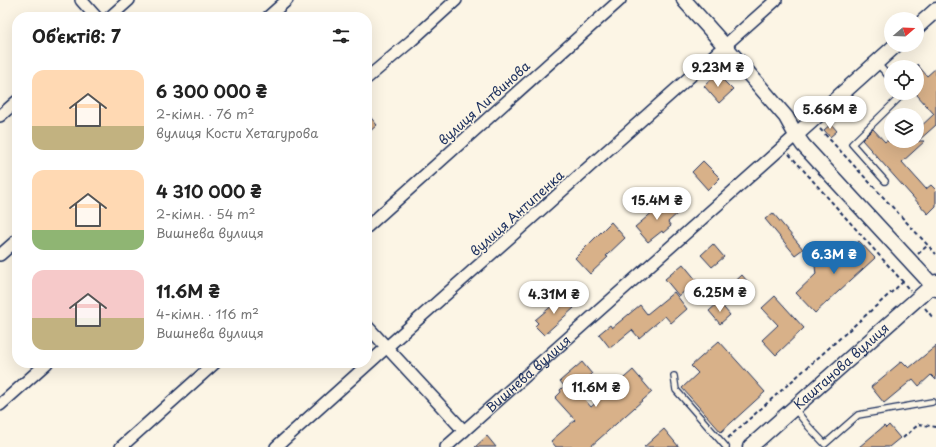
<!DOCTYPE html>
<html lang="uk">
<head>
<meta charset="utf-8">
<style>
	:root { --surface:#fff; --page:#f6f6f6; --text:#222; --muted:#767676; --accent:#1f6fb2 }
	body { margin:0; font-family:"Playpen Sans",sans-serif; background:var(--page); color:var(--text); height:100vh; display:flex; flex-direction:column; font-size:15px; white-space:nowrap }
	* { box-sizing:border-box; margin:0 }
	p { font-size:13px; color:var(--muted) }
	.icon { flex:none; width:22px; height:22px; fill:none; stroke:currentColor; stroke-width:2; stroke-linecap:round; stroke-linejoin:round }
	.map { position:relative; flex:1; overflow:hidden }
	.drawer { position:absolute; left:12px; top:12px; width:360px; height:356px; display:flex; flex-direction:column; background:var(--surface); border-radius:16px; box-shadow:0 4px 16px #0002 }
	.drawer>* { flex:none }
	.needle { width:26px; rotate:71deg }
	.tools { position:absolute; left:884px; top:12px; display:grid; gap:8px }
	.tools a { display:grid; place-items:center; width:40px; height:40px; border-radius:50%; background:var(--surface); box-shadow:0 4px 16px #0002; font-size:20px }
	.price { position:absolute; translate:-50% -34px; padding:0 9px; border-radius:14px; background:#fff; color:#222; font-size:13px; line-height:26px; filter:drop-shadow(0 1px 2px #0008) }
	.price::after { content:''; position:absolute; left:50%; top:24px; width:12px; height:9px; margin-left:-6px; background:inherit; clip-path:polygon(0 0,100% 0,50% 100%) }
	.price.current { background:var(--accent); color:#fff }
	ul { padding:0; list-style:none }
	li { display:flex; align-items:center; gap:12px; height:100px; padding:0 20px }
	li span { display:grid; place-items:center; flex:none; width:112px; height:80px; border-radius:12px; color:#555 }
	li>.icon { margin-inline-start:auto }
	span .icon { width:48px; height:48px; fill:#fffc; stroke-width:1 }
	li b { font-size:17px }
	h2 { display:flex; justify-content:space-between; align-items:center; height:48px; padding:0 20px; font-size:17px }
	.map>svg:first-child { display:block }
	.building { fill:#d8b189; stroke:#1b2f5e }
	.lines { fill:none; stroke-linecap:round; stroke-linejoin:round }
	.service-casing { stroke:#1b2f5e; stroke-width:8 }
	.minor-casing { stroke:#1b2f5e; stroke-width:14 }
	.tertiary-casing { stroke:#1b2f5e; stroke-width:17 }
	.path { stroke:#1b2f5e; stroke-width:2; stroke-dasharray:4 3; stroke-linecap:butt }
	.service { stroke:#fcf5e5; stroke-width:5.5 }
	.minor { stroke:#fcf5e5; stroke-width:11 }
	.tertiary { stroke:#fcf5e5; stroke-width:14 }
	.labels { text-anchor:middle; stroke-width:3; stroke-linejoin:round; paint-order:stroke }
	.street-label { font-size:13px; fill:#1b2f5e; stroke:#fcf5e5 }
</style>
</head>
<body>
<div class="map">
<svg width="936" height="447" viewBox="0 0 936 447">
	<rect width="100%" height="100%" fill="#fcf5e5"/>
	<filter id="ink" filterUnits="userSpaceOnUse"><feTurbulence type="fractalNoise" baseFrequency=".025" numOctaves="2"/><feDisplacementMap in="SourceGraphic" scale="8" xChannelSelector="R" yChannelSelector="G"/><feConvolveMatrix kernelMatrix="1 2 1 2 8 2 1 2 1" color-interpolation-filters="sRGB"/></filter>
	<g filter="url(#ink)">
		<g class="building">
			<path d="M917,64L927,76L936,68V125L918,141H925L902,162L926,189L931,185L936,190V206L928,214L862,140L873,129L885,142L886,141H917V130L934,114L917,95Z"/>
			<path d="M717,74L733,90L719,103L704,86Z"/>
			<path d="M367,113L377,125L367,134Z"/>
			<path d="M831,124L837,131L830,137L824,130Z"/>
			<path d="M703,161L720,178L708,190L692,172Z"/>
			<path d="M667,200L678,213L668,222L671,226L663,233L662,231L648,242L635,227Z"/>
			<path d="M773,213L803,249L795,255L765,219Z"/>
			<path d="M611,222L625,238L606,256L608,257L590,274L575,258Z"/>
			<path d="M859,241L875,258L815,313L796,293L816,274L814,259L824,250L836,262Z"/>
			<path d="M713,244L724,257L712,267L701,255Z"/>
			<path d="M683,264L697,281L679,296L665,279Z"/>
			<path d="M742,275L753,288L740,301L728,288Z"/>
			<path d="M674,292L687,309L671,323L665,316L639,338L632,330L610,348L599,334L610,325L612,328L640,305L647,314Z"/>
			<path d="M562,295L574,308L544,335L535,326L538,323L535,320L554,304L553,303Z"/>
			<path d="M775,296L804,328L776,355L762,340L778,325L762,308Z"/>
			<path d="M719,302L730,315L720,324L709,311Z"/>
			<path d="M719,341L765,392L721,432L682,388L698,373L691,366Z"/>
			<path d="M936,346V380L931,375L919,386L913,379L884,403L871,387L902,361L909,368Z"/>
			<path d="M582,362L592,374L576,389L591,407L633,370L652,392L590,447H556L551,441L575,420L555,398L561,392L560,390L564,386L560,381Z"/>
			<path d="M889,425L900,438L889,447H859L884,426L886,428Z"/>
			<path d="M664,429L679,447H644Z"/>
			<path d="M487,436L496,447H475Z"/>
		</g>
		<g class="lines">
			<g class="service-casing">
				<g id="service">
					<path d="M877,63L891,79"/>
					<path d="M885,181L852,144L903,94L902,93"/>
					<path d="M674,376L676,390L726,447"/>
					<path d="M794,408L809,427L825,444L858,415L932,402"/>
				</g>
			</g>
			<g class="minor-casing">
				<g id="minor">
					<path d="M81,0L96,17"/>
					<path d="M110,17L129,0"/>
					<path d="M268,17L287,0"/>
					<path d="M367,78L411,41L456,0"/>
					<path d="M0,116L17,101"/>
					<path d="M367,227L620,0"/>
					<path d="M0,255L17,240"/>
					<path d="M367,326L464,431"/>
					<path d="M0,405L47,363"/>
					<path d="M121,447L215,363"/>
					<path d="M276,447L387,347L776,0"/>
					<path id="s1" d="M446,447L796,135"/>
				</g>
			</g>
			<g class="tertiary-casing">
				<g id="tertiary">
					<path d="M684,0L725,46L786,117L796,135L803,145L936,289"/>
					<path d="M917,27L936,10"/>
					<path d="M796,135L896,45"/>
					<path id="s2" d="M750,447L936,282"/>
				</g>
			</g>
			<g class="path">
				<path d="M820,129L936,254"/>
				<path d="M789,154L903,282"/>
				<path d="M918,254L928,245"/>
				<path d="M925,308L933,318"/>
				<path d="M728,438L903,282L910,291"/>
				<path d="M903,438L919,424L936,427"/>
			</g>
			<use href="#service" class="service"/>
			<use href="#minor" class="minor"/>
			<use href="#tertiary" class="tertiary"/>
		</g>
	</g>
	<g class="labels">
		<g class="street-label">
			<text transform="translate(484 103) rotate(-42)" y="5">вулиця Литвинова</text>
			<text transform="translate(517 213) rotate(-42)" y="5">вулиця Антипенка</text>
			<text dy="5" stroke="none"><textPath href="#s2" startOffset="122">Каштанова вулиця</textPath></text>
			<text dy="5" stroke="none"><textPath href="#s1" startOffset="110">Вишнева вулиця</textPath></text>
		</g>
	</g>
</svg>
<div class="tools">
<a><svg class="needle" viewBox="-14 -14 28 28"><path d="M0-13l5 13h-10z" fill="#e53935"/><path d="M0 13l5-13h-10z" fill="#767676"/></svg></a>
<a><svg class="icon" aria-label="locate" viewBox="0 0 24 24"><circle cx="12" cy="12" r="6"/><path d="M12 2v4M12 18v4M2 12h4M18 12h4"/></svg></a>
<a><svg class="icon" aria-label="layers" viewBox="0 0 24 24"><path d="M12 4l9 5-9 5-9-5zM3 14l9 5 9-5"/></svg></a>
</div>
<b class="price" style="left:718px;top:88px">9.23M ₴</b>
<b class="price" style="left:830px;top:130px">5.66M ₴</b>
<b class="price" style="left:657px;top:221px">15.4M ₴</b>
<b class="price current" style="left:834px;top:275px">6.3M ₴</b>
<b class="price" style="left:720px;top:313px">6.25M ₴</b>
<b class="price" style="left:554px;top:315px">4.31M ₴</b>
<b class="price" style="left:596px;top:408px">11.6M ₴</b>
<section class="drawer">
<h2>Об’єктів: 7<svg class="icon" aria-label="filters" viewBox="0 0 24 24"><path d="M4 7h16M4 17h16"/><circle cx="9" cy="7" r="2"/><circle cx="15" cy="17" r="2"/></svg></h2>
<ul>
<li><span style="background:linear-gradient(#ffd9b3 70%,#c2b280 0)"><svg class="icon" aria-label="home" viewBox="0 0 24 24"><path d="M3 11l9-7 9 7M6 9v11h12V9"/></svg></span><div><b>6 300 000 ₴</b><p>2-кімн. · 76 m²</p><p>вулиця Кости Хетагурова</p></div></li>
<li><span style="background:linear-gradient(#ffd9b3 75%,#8fb573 0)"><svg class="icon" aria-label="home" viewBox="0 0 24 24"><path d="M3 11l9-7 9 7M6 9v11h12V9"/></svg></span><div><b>4 310 000 ₴</b><p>2-кімн. · 54 m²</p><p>Вишнева вулиця</p></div></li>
<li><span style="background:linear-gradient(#f6c9c9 60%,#c2b280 0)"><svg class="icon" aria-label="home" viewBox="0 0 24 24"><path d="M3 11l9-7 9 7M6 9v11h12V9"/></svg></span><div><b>11.6M ₴</b><p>4-кімн. · 116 m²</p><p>Вишнева вулиця</p></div></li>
</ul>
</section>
</div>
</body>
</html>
